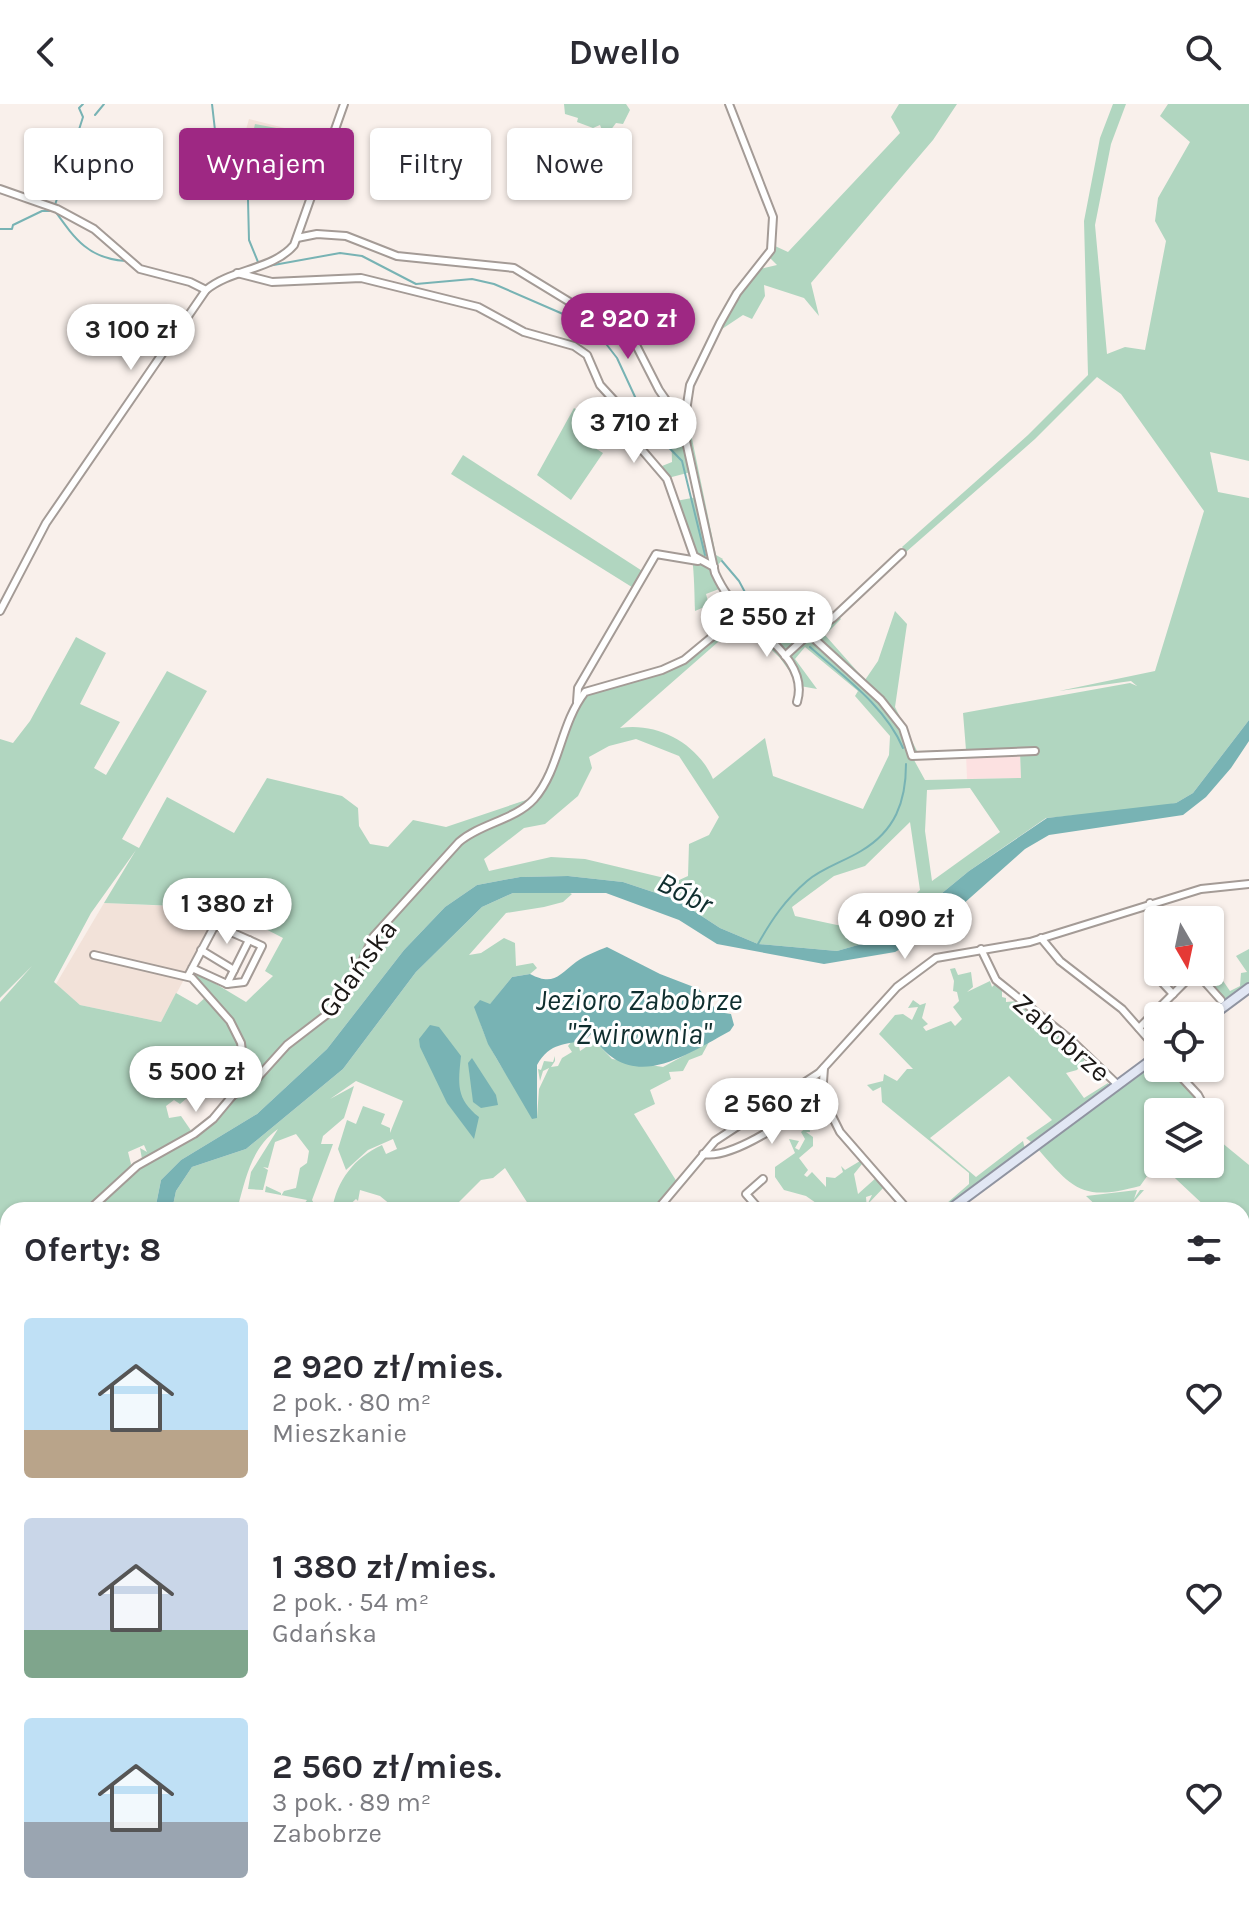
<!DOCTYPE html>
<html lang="pl">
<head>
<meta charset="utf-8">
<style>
	:root { --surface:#fff; --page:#f7f7f7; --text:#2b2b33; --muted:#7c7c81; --accent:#9e2883 }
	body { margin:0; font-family:Karla,sans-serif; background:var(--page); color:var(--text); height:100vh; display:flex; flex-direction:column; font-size:30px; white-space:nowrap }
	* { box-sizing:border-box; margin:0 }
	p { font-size:26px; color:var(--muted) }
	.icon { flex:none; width:44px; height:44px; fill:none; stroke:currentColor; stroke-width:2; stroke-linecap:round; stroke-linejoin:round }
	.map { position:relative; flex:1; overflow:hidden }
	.drawer { position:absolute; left:0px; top:1098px; width:1250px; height:712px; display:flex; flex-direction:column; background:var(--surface); border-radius:24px 24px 0 0; box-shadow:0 2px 6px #0004 }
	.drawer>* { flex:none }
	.banner { position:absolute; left:24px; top:24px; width:800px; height:72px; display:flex; gap:16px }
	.needle { width:52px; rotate:171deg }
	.tools { position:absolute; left:1144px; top:802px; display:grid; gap:16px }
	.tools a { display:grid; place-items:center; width:80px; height:80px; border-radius:8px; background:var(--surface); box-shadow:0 2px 6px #0004; font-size:40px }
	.price { position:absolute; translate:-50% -68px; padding:0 18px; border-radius:28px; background:#fff; color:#222; font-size:26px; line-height:52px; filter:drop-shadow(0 2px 4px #0008) }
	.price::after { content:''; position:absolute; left:50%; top:48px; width:24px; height:18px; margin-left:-12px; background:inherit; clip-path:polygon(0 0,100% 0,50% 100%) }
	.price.on { background:var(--accent); color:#fff }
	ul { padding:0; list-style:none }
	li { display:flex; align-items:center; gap:24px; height:200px; padding:0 24px }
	li span { display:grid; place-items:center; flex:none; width:224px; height:160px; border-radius:8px; color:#555 }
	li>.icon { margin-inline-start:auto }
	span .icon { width:96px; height:96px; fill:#fffc; stroke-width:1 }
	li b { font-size:34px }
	h2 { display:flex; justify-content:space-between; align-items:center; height:96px; padding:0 24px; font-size:34px }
	.tag { padding:0 28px; border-radius:8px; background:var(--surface); box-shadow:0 2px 6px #0004; font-size:28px; line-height:72px }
	.tag.on { background:var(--accent); color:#fff }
	header { display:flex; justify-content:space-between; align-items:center; height:104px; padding:0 24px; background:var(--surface); font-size:36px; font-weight:600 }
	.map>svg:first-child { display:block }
	.built { fill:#f2e2d9 }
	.industrial { fill:#fce1e1 }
	.green { fill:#b1d6c0; fill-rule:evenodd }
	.water { fill:#78b3b4 }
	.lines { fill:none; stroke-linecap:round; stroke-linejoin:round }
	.stream { stroke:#78b3b4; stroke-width:2 }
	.minor-casing { stroke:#a49b96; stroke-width:10 }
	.major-casing { stroke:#9094a1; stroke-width:12 }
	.minor { stroke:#fff; stroke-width:6 }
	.major { stroke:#e2e7f4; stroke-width:8 }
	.labels { text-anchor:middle; stroke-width:6; stroke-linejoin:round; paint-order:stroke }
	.street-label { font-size:28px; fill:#1a1715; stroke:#fff }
	.water-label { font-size:30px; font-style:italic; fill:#102f2f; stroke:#fff }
</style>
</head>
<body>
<header><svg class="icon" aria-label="back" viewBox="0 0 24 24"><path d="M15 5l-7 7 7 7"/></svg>Dwello<svg class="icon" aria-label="search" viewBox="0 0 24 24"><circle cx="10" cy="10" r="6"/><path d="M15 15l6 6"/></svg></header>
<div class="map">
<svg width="1249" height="1810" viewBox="0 0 1249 1810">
	<rect width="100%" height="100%" fill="#f9f0eb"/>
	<g class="built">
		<path d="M249,15L328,35L306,90L246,75L241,43Z"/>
		<path d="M104,799L216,804L214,820L161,918L80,901L56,880Z"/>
		<path d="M8,1474V1582L0,1583V1480Z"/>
	</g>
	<g class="industrial">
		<path d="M1020,648L1021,674L967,675L966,650Z"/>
		<path d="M0,1336L8,1351V1463L0,1465Z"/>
	</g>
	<g class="green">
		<path d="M564,0H626L630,6L623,20L616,19L610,27L602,26L600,21L593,24L577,18L578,14L565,10Z"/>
		<path d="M899,0H957L933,36L811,179L819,212L804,194L764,181L765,192L752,215L743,211L719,227L731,202L760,165L777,161L769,153L775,142L788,148L900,29L891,13Z"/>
		<path d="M1113,0H1126L1111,40L1095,121L1107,250L1125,243L1145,246L1166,137L1155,117L1158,94L1190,38L1160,12L1168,0H1249V357L1210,348L1218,388L1249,394V616L1193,689L1176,699L1147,705L1046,714L969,767L908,817L865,839L837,847L758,840L720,824L677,796L623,778L568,772L520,773L477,781L445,803L404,846L327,945L257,1010L181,1056L161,1076L155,1106H8V1237L0,1229V898L32,862L0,894V635L13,639L30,617L76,533L106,549L80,600L120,618L94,664L106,671L167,567L207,587L122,735L139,744L167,693L234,729L267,674L342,692L358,704L359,722L370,740L388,743L413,716L446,723L535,693L580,591L674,562L754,498L760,509L812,526L833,507L841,515L825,531L865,576L878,557L895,507L907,520L895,603L917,647L966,646L963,609L1130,579L1137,582L1131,577L1059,587L1155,567L1204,407L1121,290L1097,273L1035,335L906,448L902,443L1028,331L1088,271L1084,117L1100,34ZM742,517L780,554L800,582L817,585L795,555L805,543L858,587L855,592L890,632L889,651L863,705L773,672L765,634L713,675C698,640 658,618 620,624ZM636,635L679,652L719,713L709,731L689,740L688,772L677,777L585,755L551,753L489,767L484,755L524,724L545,720L578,692L592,664L589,653L609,642ZM1020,648L1021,674L925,676L914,656ZM970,684L1000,728L932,777L925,727L927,686ZM910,718L920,786L881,823L837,821L795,812L792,803L834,772L865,762ZM136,746L104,799L225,804L283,834L265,867L273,872L246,898L196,868L192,874L207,892L197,901L176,889L161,918L80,901L54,878L91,809ZM199,969L217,981L225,979L229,973L238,978C213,1031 177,1043 128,1068L131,1060L128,1048L144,1041L147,1048L140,1044L142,1055L192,1028L181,1012L169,1014L166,1002L174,996L180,1000L196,986L192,974Z"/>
		<path d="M255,20L303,29L299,45L252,33Z"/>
		<path d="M574,304L602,322L590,341L603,349L571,396L537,371Z"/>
		<path d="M685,319L687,330H691L716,451L723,455L712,468L719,485L706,490L709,501L695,507C694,468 694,433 676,397L697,393L691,368L668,374L657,364L672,358L671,322Z"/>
		<path d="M463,351L647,470L635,485L451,370Z"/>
		<path d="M566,787L572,790L563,798L544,803L506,809L469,851L481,849L504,834L515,839L516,862L533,859L537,864L530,870L512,873L479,914C489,951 515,982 537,1013L539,985L549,964L543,967L540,977L538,965L541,966L544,957L553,958L555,952V957L551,963L558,962L562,954L572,948L568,942L572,937L578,938L580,947L595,937L612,955L663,963L709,938L702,951L689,956L683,967L669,968L671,975L650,986L655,1000L634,1010L677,1078L657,1106H532L505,1064L493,1074L481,1076L451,1106H397L380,1092L360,1086L358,1097L356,1095L344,1106H332C337,1076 354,1054 382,1041L386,1050L397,1045L393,1035L368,1046L346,1066L338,1045L347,1016L356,1020L363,1002L385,1010L381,1020L390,1024V1029L403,997L356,977L330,995L354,982L344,1014L323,1032L321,1040H333L312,1096L316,1103L304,1100L307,1096L265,1088L266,1082L281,1089V1092L284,1087L296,1084L300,1064L307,1059L309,1047L296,1030L275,1038L268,1064L263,1063L268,1066L263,1086L248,1085L251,1068L278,1025C252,1043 246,1073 238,1102L252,1106H172L176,1087L192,1063L246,1045L343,965L416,868L482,803L513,789Z"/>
		<path d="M1249,845V881L1207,912H1194L1204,906L1208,910L1224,898L1205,879L1217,868L1230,887L1240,882L1241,869L1247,868L1236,852Z"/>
		<path d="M955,864L958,871L971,868L973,883L967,888L990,877L992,883L997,878L1002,882V893L1006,894V898L1019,897L1037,915L1042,914L1087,953L1077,966L1066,969L1084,994L1108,979L1110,982L1031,1038L1026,1034L1052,1016L1009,972L930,1034L976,1073L1023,1037L1025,1045L945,1106H939L969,1080V1069L882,998L881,983L873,987L867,981L883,977L884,970L897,977L907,965H913L879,930L895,911L903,910L912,916L918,903L908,904L913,896L920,901L926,899L922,914L928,920L923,923L926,927L951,917L955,922L962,915L953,903L959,897L957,888L953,887L954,877L950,865Z"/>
		<path d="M1158,956V964H1171L1206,1008H1158V1057L1140,1082C1084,1097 1074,1087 1038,1045Z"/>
		<path d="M809,1021L810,1028H806L813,1033V1042L799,1054L808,1066L804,1071L807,1073L812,1068L826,1083V1073L835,1074L843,1068L841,1062L845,1066L860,1057L862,1060L854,1070L858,1090L877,1073L885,1082L867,1101L872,1091L866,1093L867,1106H826L806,1092L784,1086L775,1073V1063L795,1049L789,1035L799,1037L795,1044L799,1046L805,1035L801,1028Z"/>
		<path d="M1210,1029L1249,1061V1141L1242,1135V1106H1209L1160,1060H1210Z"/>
		<path d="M1137,1086L1134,1095L1140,1086H1144L1129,1103L1132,1106H1101L1086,1092Z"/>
		<path d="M951,1802H1053L1045,1810H942Z"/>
	</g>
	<g class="water">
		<path d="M1249,616V637L1231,664L1206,693L1183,711L1049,731L1025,745L935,825L895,848L824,860L717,840L679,816L606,789H513L482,803L416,868L343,965L246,1045L192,1063L176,1087L172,1106H155L161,1076L181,1056L257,1010L327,945L404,846L445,803L477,781L520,773L568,772L623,778L677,796L720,824L758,840L837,847L865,839L908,817L969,767L1047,714L1176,699L1193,689Z"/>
		<path d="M607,843L660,870L699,885L718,908L731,910L734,921L730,927C682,953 630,991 591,930L586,935C565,942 551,937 537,961V1014L532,1015L488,940L474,903L480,896L490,900L512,873L530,870C553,882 558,872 576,858C586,851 597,847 607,843Z"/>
		<path d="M430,921L439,923L461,952C458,980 456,995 479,1013L474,1035L447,999L420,943L419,935Z"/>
		<path d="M472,954L496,991L498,1001L481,1004L473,998L468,959Z"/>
	</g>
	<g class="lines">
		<g class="stream">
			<path d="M212,0L216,35L239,60L248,96L249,136L258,158"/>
			<path d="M95,11L104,0"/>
			<path d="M55,101L83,13L79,4L83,0"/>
			<path d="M0,125H12L13,121L42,107H55C75,135 89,155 126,157"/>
			<path d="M268,162L340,149L362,152L416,180L472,175L494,180L563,210"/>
			<path d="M570,213H577L600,232L617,254L649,323L682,357L705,451"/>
			<path d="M722,457L739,477L755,507"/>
			<path d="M767,524L791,531"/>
			<path d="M810,543C844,573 885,602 903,644"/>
			<path d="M758,840C772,815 785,796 807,777C822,764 843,758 861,747C895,727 906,698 906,660"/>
		</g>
		<g class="minor-casing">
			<g id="minor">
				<path d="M0,85L57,105L94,125L140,165L190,178L206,186"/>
				<path d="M297,134L317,130L346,132L397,152L514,164L627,233L636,241L659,286L682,319L715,469C740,523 762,510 809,530L833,514L902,449"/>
				<path d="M237,169L272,178L361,174L478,203L524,228L574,242L587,251L600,281L622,305L637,340L667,375L694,452L714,463"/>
				<path d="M680,313L686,307L690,281L720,219L737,189L771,146L773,113L729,0"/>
				<path d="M0,507L46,419L206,186C231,165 273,166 294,141L344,0"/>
				<path d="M746,512C769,536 808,562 797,598"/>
				<path d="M785,552L809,530L881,596L903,624L912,652L1035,647"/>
				<path d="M577,598L578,584L656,450L698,457"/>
				<path d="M1150,799L1159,816"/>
				<path d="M1041,834L1060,857L1122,905L1158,946"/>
				<path d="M981,845L996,876L1072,937L1118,981"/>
				<path d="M201,846L234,866"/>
				<path d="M1196,868L1221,896"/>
				<path d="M188,872L215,821L249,836L227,880L192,864"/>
				<path d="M1159,875L1173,890"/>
				<path d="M227,880L244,878L262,842L249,836"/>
				<path d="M1139,924L1195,868"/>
				<path d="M824,964L822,992L840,1028L908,1106"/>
				<path d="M1173,964L1198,991L1207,1008"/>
				<path d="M233,991L250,982L287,941L330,908L353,878L373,833L459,738C481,719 515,716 534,695C560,665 560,620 585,588L662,566L684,556L742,508"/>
				<path d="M703,1050C733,1056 801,1009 821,988"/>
				<path d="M89,1106L137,1062L194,1030L213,1015L233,991L243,956L241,939L230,917L192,874L94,851"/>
				<path d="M657,1106L715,1037L819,969L897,883L936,854L1030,838L1201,785L1249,780"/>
				<path d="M760,1106L746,1090L763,1075"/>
				<path d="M0,1227L8,1189"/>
				<path d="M0,1327L8,1339"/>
				<path d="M1242,1334L1249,1328"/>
				<path d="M1242,1375L1249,1370"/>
				<path d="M1242,1464L1249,1456"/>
				<path d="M0,1472L8,1471"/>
				<path d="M1242,1506L1249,1510"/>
				<path d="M1242,1578L1249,1584"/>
				<path d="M0,1583L8,1582"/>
				<path d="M303,1802L306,1810"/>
				<path d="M740,1802H747"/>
				<path d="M884,1802L891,1810"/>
				<path d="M1122,1802L1129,1810"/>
				<path d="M563,1804L576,1810"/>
				<path d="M1197,1804L1198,1802"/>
				<path d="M586,1810L589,1802"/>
				<path d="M841,1810L850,1802"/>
				<path d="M940,1810L949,1802"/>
				<path d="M1081,1810L1091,1802"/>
				<path d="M1158,1810L1167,1802"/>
			</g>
		</g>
		<g class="major-casing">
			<g id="major">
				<path d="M1210,913L1249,884"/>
				<path d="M949,1106L1158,951"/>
				<path d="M0,1694L8,1691"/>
				<path d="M626,1802L635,1810"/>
			</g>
		</g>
		<use href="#minor" class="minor"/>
		<use href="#major" class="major"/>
	</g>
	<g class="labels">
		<g class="street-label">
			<text transform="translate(357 864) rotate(-54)" y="10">Gdańska</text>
			<text transform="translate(1062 933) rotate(41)" y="10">Zabobrze</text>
		</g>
		<g class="water-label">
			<text transform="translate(685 789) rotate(27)" y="10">Bóbr</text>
			<text x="639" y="906">Jezioro Zabobrze<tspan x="639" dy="34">"Żwirownia"</tspan></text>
		</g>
	</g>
</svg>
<div class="tools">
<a><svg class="needle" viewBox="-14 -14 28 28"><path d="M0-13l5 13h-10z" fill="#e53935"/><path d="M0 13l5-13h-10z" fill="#7c7c81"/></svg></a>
<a><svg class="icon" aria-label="locate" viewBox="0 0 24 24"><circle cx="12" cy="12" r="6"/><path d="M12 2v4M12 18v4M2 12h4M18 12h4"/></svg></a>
<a><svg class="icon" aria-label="layers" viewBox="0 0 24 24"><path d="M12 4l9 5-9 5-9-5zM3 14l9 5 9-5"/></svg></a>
</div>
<b class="price on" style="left:628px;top:257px">2 920 zł</b>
<b class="price" style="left:131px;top:268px">3 100 zł</b>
<b class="price" style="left:634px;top:361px">3 710 zł</b>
<b class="price" style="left:767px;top:555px">2 550 zł</b>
<b class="price" style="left:227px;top:842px">1 380 zł</b>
<b class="price" style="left:905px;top:857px">4 090 zł</b>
<b class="price" style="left:196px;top:1010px">5 500 zł</b>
<b class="price" style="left:772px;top:1042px">2 560 zł</b>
<div class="banner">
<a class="tag">Kupno</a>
<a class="tag on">Wynajem</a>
<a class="tag">Filtry</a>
<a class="tag">Nowe</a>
</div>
<section class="drawer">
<h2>Oferty: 8<svg class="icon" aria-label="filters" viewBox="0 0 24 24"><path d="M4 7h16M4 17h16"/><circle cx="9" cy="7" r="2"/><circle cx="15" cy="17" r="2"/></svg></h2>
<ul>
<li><span style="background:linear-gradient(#bfe0f5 70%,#b9a48a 0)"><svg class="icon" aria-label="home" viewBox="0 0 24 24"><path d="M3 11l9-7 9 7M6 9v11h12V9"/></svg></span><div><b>2 920 zł/mies.</b><p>2 pok. · 80 m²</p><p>Mieszkanie</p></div><svg class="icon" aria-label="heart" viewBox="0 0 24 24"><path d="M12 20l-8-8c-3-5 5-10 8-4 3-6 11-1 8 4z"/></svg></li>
<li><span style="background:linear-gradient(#c9d6e8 70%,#7fa58c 0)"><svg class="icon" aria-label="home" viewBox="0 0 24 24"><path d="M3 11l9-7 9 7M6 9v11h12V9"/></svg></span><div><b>1 380 zł/mies.</b><p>2 pok. · 54 m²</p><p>Gdańska</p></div><svg class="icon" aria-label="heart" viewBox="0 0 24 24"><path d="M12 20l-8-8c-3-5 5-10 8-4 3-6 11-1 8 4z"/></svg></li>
<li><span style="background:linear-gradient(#bfe0f5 65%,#9aa5b1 0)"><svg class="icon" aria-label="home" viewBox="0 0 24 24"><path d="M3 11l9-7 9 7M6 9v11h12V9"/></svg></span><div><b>2 560 zł/mies.</b><p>3 pok. · 89 m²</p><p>Zabobrze</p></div><svg class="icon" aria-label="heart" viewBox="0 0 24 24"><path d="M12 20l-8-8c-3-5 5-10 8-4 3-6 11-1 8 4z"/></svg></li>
</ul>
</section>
</div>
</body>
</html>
